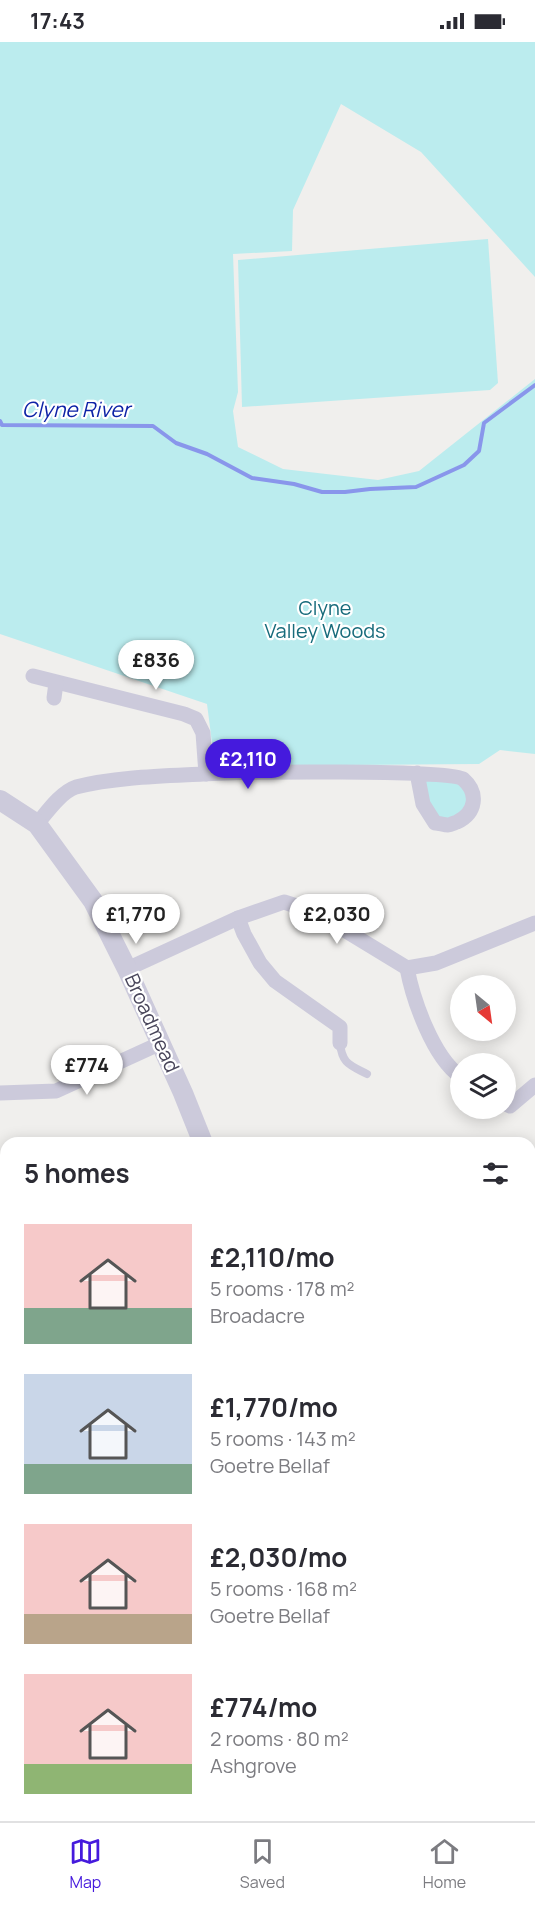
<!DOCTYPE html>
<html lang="en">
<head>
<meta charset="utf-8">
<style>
	:root { --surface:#fff; --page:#f2f2f3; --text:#2b2b33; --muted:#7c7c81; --line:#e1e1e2; --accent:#451add }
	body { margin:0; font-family:Manrope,sans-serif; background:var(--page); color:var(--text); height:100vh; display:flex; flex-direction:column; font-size:22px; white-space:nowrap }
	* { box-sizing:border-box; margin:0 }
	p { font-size:20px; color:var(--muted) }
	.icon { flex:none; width:33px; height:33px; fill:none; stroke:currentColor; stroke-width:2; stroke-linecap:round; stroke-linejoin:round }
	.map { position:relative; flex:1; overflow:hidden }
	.sheet { position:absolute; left:0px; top:1095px; width:536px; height:684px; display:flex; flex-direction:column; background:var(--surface); border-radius:18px 18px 0 0; box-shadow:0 3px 15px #0003 }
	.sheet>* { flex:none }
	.needle { width:39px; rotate:151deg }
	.buttons { position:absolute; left:450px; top:933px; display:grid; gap:12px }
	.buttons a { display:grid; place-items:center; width:66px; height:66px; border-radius:50%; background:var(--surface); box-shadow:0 3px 15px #0003; font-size:30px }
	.price { position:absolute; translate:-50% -51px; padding:0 14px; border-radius:21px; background:#fff; color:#222; font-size:20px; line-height:39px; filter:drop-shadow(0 2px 3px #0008) }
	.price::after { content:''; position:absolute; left:50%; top:36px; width:18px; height:14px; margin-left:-9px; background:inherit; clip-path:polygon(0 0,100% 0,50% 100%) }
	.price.on { background:var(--accent); color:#fff }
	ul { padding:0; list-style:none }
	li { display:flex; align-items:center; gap:18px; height:150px; padding:0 24px }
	li span { display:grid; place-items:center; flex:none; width:168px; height:120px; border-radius:0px; color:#555 }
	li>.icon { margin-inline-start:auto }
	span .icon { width:72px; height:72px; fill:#fffc; stroke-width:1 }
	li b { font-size:26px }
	h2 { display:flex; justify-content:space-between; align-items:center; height:72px; padding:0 24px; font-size:26px }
	.status { display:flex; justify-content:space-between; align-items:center; height:42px; padding:0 30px; background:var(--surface); direction:ltr }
	.status svg { height:16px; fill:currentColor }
	.menu { display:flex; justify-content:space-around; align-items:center; height:84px; border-top:2px solid var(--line); background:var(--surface); font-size:16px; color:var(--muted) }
	.menu a { display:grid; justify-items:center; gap:3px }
	.menu .on { color:var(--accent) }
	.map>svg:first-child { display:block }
	.green { fill:#bbecee }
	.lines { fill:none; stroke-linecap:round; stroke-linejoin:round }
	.stream { stroke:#8996eb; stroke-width:4 }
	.service { stroke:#cccadb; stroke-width:8 }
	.minor { stroke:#cccadb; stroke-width:15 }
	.tertiary { stroke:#cccadb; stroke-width:20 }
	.secondary { stroke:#c4c0d7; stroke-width:21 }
	.labels { text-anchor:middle; stroke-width:4.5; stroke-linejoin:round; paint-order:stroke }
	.park-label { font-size:20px; fill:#176b7b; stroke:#fff }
	.street-label { font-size:20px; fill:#49465b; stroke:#fff }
	.water-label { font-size:21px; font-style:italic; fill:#0d22a6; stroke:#fff }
</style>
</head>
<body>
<div class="status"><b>17:43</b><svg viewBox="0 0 49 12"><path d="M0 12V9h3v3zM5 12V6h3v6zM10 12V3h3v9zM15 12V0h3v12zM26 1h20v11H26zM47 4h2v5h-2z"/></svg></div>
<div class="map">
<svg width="535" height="1779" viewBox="0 0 535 1779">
	<rect width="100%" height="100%" fill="#f0efed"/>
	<g class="green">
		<path d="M0,0H535V235L421,110L341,62L293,168L292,209L233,212L238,350L233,369L238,405L283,427L378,438L419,429L535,337V712L500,708L479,722L215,724L207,662L0,592Z"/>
		<path d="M488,197L498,341L490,348L242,365L238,218Z"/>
		<path d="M417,731L460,735L472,768L435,781Z"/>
		<path d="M535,1530V1779H424L420,1773H530V1531Z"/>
	</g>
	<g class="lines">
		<path class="stream" d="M0,379L2,383L153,384L176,401L207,412L252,436L294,442L322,450H345L370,447L416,445L464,423L479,409L484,381L535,343"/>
		<g class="service">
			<path d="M340,1001C342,1022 350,1023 367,1032"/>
			<path d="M193,1773L201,1777"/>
			<path d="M221,1773L230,1779"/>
			<path d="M273,1779L274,1773"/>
		</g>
		<g class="minor">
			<path d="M33,634L184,672L196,677L203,691L206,732"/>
			<path d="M54,656L56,641"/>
			<path d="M37,782C47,770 61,750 76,745C115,735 163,734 203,732C234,730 450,727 463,737C479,751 476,771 457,780C454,781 451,783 448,783C444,783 439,781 435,781L423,762L417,731"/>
			<path d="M238,876L244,892L260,921L275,939L340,985V1001"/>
			<path d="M407,926C413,958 433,1015 460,1034"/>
			<path d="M127,927L238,876L284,860L315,870L407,926L436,921L535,881"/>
			<path d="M0,1051L56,1049L161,1001"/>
			<path d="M506,1062L510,1064L535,1043"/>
			<path d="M530,1185L535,1213"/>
			<path d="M0,1201H6"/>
			<path d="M530,1509L535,1497"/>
			<path d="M488,1773V1779"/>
		</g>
		<g class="tertiary">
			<path d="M0,758L37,782L93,859L127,927L183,1051L203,1101"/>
			<path d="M6,1509L1,1583L4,1631L6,1633"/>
			<path d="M314,1773L317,1779"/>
		</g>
		<g class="secondary">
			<path d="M0,1411H6"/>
			<path d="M530,1428L535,1429"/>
		</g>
	</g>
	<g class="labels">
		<g class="park-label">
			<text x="325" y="573">Clyne<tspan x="325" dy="23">Valley Woods</tspan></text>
		</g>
		<g class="street-label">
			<text transform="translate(152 981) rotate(66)" y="7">Broadmead</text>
		</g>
		<g class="water-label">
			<text x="76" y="375">Clyne River</text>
		</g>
	</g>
</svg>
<div class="buttons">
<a><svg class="needle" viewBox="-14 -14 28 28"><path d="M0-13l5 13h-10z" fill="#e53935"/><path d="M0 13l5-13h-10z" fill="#7c7c81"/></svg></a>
<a><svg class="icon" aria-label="layers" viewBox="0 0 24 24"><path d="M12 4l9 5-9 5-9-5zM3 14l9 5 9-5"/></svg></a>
</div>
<b class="price" style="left:156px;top:649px">£836</b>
<b class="price on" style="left:248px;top:748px">£2,110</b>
<b class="price" style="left:136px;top:903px">£1,770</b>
<b class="price" style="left:337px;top:903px">£2,030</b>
<b class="price" style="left:87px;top:1054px">£774</b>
<section class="sheet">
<h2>5 homes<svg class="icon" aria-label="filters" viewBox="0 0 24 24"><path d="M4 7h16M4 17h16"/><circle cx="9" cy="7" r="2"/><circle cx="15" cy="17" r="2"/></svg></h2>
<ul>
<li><span style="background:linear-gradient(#f6c9c9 70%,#7fa58c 0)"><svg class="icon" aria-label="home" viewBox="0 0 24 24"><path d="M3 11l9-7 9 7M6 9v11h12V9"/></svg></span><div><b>£2,110/mo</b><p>5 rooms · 178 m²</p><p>Broadacre</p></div></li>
<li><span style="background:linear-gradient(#c9d6e8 75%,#7fa58c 0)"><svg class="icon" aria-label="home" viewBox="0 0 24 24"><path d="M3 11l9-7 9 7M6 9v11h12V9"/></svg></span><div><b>£1,770/mo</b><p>5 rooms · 143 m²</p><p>Goetre Bellaf</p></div></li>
<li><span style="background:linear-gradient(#f6c9c9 75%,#b9a48a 0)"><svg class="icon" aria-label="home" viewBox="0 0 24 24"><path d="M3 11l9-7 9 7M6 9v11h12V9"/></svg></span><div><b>£2,030/mo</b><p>5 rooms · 168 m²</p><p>Goetre Bellaf</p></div></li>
<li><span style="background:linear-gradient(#f6c9c9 75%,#8fb573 0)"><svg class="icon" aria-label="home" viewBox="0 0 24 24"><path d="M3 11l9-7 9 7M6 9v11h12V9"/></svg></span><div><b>£774/mo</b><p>2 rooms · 80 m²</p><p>Ashgrove</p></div></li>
</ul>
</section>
</div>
<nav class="menu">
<a class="on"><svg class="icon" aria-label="map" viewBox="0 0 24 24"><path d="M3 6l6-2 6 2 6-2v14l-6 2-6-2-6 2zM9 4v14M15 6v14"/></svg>Map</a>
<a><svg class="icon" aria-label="saved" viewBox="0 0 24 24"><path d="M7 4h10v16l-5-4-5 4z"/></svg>Saved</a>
<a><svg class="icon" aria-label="home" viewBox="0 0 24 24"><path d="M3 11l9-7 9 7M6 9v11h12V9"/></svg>Home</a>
</nav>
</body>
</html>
